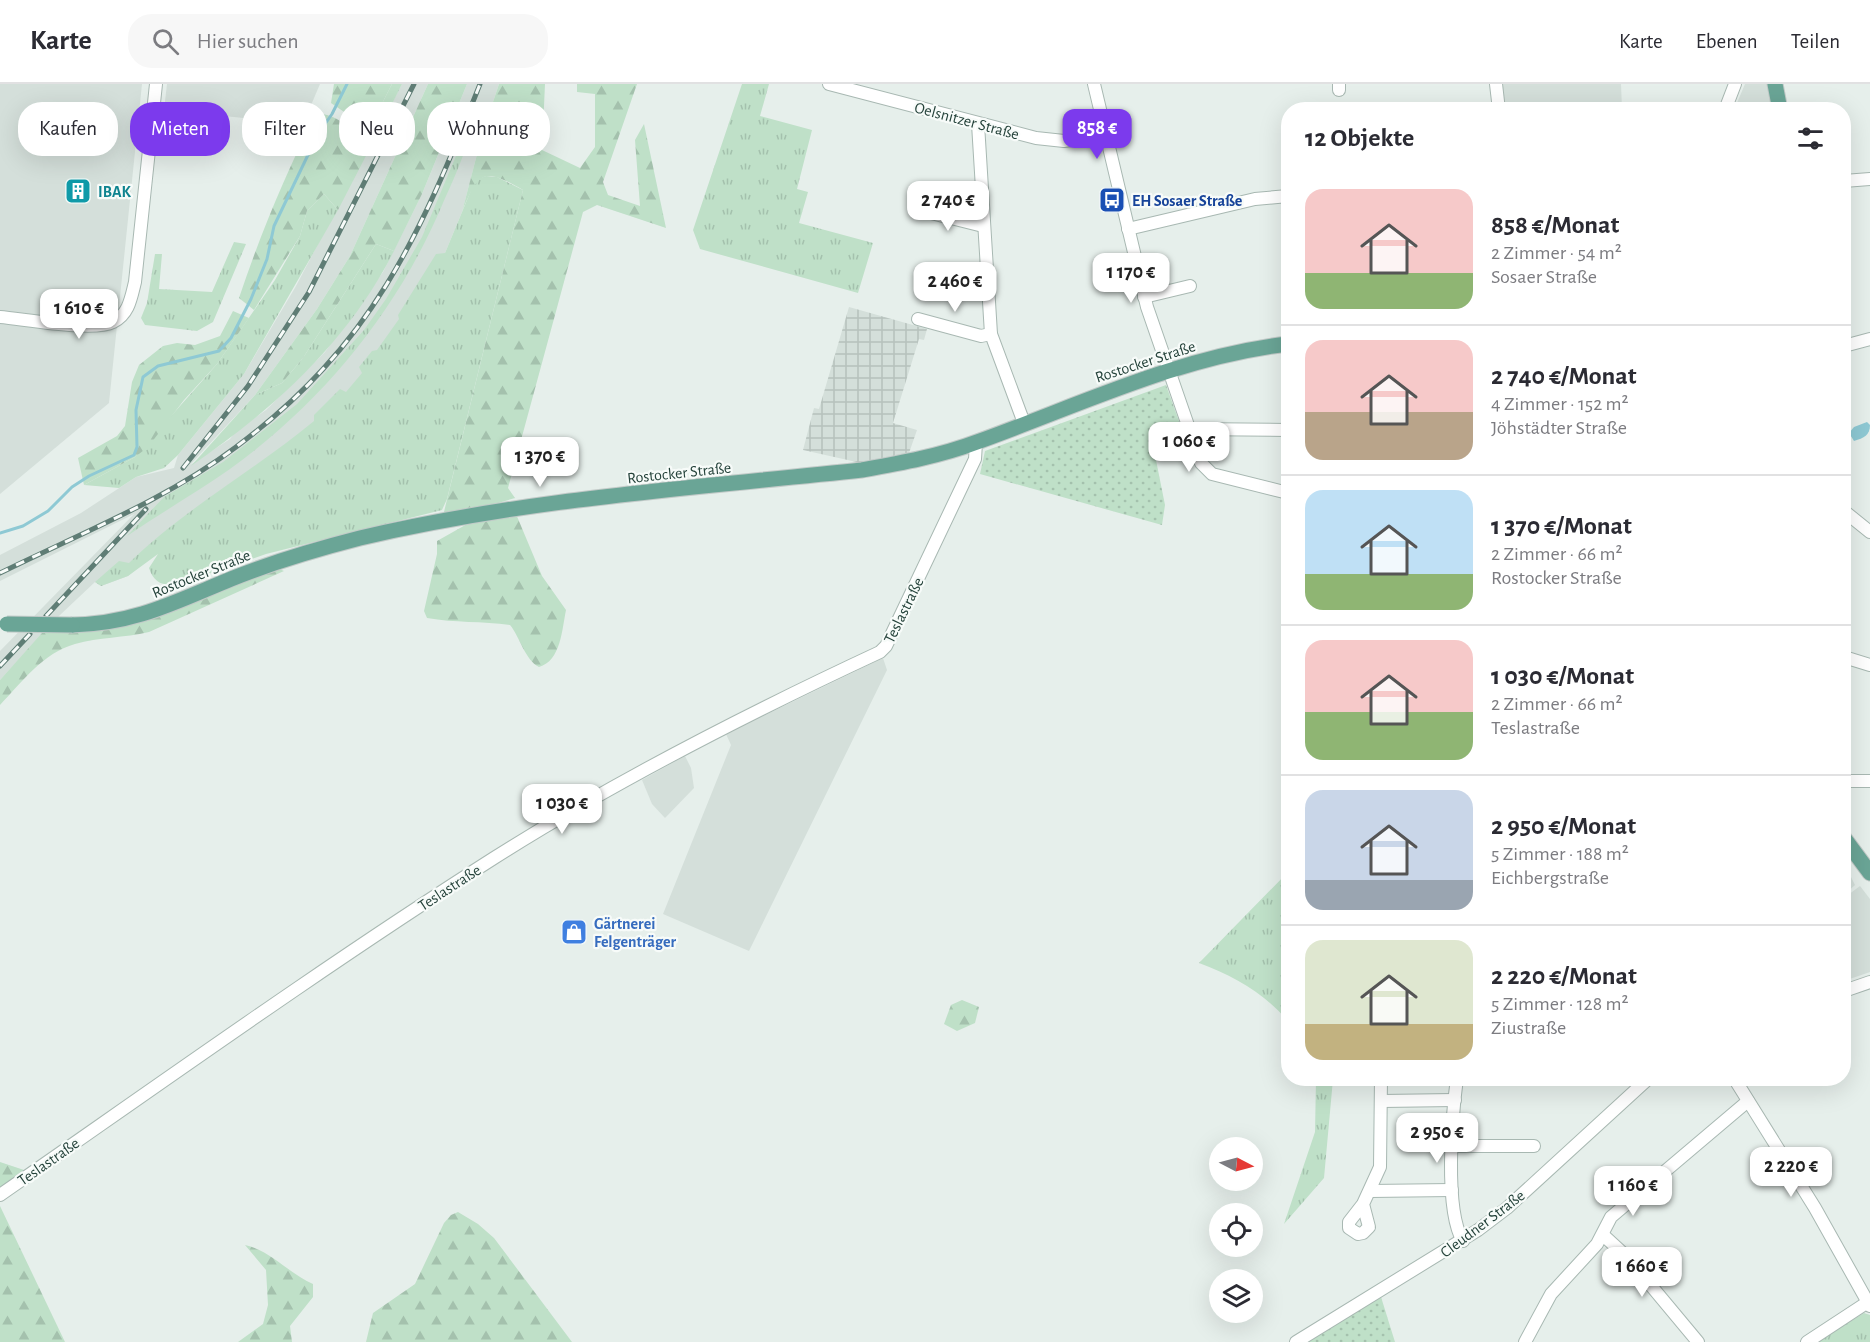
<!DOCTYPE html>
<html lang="de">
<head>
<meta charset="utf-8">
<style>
	:root { --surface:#fff; --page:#f7f7f7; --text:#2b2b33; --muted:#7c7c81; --line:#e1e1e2; --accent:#7c3aed }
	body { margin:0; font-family:"Alegreya Sans",sans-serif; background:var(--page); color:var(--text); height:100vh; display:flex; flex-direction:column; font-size:22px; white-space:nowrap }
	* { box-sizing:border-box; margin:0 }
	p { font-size:20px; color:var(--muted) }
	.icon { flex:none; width:33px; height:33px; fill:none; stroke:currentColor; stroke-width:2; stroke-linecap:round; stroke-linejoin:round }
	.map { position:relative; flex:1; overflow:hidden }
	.side { position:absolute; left:1281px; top:18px; width:570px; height:984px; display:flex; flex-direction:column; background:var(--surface); border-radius:24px; box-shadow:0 6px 24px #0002 }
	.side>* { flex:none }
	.banner { position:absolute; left:18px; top:18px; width:570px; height:54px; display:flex; gap:12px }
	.needle { width:39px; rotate:96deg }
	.buttons { position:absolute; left:1209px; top:1053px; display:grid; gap:12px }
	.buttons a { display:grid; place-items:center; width:54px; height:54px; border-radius:50%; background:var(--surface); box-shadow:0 6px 24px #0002; font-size:30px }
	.price { position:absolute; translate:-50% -51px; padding:0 14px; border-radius:12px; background:#fff; color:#222; font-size:20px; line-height:39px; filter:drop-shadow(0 2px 3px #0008) }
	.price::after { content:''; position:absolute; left:50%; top:36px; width:18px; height:14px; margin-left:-9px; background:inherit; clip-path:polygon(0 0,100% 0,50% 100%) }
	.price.active { background:var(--accent); color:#fff }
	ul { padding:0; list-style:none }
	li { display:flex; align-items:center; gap:18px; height:150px; padding:0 24px }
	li+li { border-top:2px solid var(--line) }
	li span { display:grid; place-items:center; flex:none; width:168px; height:120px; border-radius:18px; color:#555 }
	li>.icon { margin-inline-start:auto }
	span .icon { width:72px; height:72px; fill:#fffc; stroke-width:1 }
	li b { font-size:26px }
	h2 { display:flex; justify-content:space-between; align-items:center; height:72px; padding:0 24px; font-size:26px }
	.tag { padding:0 21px; border-radius:24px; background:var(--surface); box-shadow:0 6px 24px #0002; font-size:21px; line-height:54px }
	.tag.active { background:var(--accent); color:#fff }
	header { display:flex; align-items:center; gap:36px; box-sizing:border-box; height:84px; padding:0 30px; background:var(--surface); border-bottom:2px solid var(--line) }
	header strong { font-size:28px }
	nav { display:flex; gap:33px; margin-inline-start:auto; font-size:21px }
	.search { width:420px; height:54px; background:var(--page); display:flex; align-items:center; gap:15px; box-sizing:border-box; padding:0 21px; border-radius:24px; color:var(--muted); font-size:22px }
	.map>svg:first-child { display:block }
	.built { fill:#d4dfda }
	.industrial { fill:url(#industrial-grid) }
	.grass { fill:url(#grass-tufts) }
	.forest { fill:url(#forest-firs) }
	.garden { fill:url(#garden-dots) }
	.water { fill:#8ec9d4 }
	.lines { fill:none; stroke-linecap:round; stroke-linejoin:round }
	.stream { stroke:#8ec9d4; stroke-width:3 }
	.minor-casing { stroke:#a8b8b2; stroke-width:14 }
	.major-casing { stroke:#c2cac8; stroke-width:17 }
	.minor { stroke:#fff; stroke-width:12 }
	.major { stroke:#6aa596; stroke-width:15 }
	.rail-casing { stroke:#5f7d75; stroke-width:5 }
	.rail { stroke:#f7fbf9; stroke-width:3; stroke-dasharray:9; stroke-linecap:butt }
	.major-bridge-casing { stroke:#c2cac8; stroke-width:17; stroke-linecap:butt }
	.major-bridge { stroke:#6aa596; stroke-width:15 }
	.labels { text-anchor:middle; stroke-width:4.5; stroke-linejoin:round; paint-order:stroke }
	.street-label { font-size:16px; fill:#24423a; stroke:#f7fbf9 }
	.culture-label { font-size:16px; font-weight:bold; fill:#0d838f; stroke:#f7fbf9; text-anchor:start }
	.transit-label { font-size:16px; font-weight:bold; fill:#164399; stroke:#f7fbf9; text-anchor:start }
	.shop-label { font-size:16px; font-weight:bold; fill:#366cbe; stroke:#f7fbf9; text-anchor:start }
</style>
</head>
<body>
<header>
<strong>Karte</strong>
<div class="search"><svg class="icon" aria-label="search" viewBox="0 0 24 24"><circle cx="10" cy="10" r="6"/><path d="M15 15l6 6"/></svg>Hier suchen</div>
<nav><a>Karte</a><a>Ebenen</a><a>Teilen</a></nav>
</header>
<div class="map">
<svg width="1870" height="1258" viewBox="0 0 1870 1258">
	<defs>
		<pattern id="industrial-grid" width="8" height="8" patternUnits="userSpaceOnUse" patternTransform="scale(1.5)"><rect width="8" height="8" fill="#d4dfda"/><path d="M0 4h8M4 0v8" fill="none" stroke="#b6c1bc"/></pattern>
		<pattern id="grass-tufts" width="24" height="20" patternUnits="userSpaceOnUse" patternTransform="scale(1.5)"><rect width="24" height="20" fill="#bfe0c8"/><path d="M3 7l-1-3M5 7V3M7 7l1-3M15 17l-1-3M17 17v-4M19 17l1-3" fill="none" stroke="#a4c1ad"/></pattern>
		<pattern id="forest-firs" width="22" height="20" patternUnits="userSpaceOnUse" patternTransform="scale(1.5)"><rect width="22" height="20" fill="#bfe0c8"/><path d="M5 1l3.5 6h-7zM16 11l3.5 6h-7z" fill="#a4c1ad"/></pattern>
		<pattern id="garden-dots" width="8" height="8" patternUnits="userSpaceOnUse" patternTransform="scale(1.5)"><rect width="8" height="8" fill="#bfe0c8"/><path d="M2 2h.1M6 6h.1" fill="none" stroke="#a4c1ad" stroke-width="1.8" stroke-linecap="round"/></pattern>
	</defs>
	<rect width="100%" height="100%" fill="#e6efeb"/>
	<g class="built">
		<path d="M0,0H142L109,319L0,410Z"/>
		<path d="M167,0H320L303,40L164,26Z"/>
		<path d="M402,0H428L350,172L317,225L255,311L190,381L230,355L236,347L266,326L325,268L383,188L422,110L467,0H499L482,51L462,128L445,169L346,316L128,492L101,502L95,498L60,531L0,596V567L134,430L0,497V471L81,429L136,393L174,384L178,371L244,290L296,202Z"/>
		<path d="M1496,0H1621L1622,25H1499Z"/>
		<path d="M1745,0H1768L1774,25L1734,26Z"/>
		<path d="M883,574L887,586L749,867L663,830L731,661L726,650Z"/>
		<path d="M685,672L691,684L694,704L665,734L652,720L642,696Z"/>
		<path d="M1844,779L1855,801L1844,811Z"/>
		<path d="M1860,802L1870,815V888L1844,897V814Z"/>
	</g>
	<path class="industrial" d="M849,223L927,245L924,256L919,255L893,339L917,346L909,369L861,379L803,366L814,324L819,325Z"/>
	<g class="grass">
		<path d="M392,0H402L376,52L369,45Z"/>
		<path d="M742,0H769L760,32L812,46L797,105L808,108L799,139L873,159L858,209L700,165L693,146Z"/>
		<path d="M474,29C472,55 454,95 443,119C398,226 324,317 230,385C197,408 161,429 127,452L164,413L223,378L297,320L364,246L386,215L422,153Z"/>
		<path d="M486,92L497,93L523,106L447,415L442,426L266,470L182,499C166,502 155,502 149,484L158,470L128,492L101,502L95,498L119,477L129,479C185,424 254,387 314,337V331L340,305L346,308L362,289L359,283L372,267L377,266L399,235L398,231L436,170L445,169L472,104L478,95Z"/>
		<path d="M324,110L338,126L244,290L178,371L164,384L136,393L119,404L84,401L135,373L217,280L275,196L300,152L307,127Z"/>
		<path d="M234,158L246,160L213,238L197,247L145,241L141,234L147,219L155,170H162L159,205L212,208Z"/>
		<path d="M376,160L394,167C348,258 273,326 191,382L255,311L282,299L303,274Z"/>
		<path d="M1288,788V937C1264,909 1234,892 1199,879Z"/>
		<path d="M1316,995H1333L1324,1094L1284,1140L1315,1048Z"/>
		<path d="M1864,1229L1870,1231V1258H1817Z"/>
	</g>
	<g class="forest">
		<path d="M334,0H392L369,45L331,19Z"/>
		<path d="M428,0H467L422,110L394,167L376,160L303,274L282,299L255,311L317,225L350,172Z"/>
		<path d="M499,0H545L542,66L580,84L595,63V10L577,8V0H637L603,98L608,111L640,122L635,56L644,40L666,144L597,121L583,128L508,404L515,414L442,436L523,106C483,83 479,87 462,128L482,51Z"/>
		<path d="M316,29C341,31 354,48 369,66L338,126L324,110L307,127L300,152L254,226L239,214C260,151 286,89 316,29Z"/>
		<path d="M233,227L249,234L217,280L184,316L148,363L135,373L84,401L78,374L117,352L125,342L132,298L139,281L163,262L177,259L195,261L220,252Z"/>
		<path d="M516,430L542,492L566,526C562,545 561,577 539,583C525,576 520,553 510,541C482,537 455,539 427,534L424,527L437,470V457L476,435Z"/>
		<path d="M277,484L284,487L149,548C124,554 99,553 75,560C43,569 22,598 0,621V596L42,549L97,546Z"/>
		<path d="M962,916L979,923L975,939L957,947L944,940L951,921Z"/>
		<path d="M0,1078L24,1086L0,1104Z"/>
		<path d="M0,1122L65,1258H0Z"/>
		<path d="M458,1128L478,1140L494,1154L572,1258H366L373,1229L415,1200L444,1139L451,1131Z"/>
		<path d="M245,1161C271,1167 288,1189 313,1200V1213L290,1242L292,1258H238L263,1240L268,1221L266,1186Z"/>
	</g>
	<g class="garden">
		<path d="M1166,301L1189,365L1155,371L1165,421L1162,441L980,390L985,367Z"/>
		<path d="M1381,1213L1395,1258H1307Z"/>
	</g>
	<path class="water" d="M1867,338L1870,341C1870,351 1864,354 1854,357L1849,349L1854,343Z"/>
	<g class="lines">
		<path class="stream" d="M0,449L23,442L48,427L72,403L89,392L134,371L137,363L136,326L143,293L158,282L219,267L231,254L251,215L267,175L274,142L318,50L332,30L347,0"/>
		<g class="minor-casing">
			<g id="minor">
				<path d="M829,0L1036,54L1064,57L1106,51"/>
				<path d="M1094,0L1147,223L1201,379L1212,390L1288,409"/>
				<path d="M1339,0V6"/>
				<path d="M1496,0L1499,26"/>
				<path d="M1725,26L1735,0"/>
				<path d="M978,40L991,250L1024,339"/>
				<path d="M1844,97L1870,95"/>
				<path d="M919,126L983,142"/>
				<path d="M1128,145L1255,115L1288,112"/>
				<path d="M1144,213L1190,202"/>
				<path d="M0,233C24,235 94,248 113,238C129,230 131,214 135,198L156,0"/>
				<path d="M918,235L981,252L991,250"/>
				<path d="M1844,262L1870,255"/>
				<path d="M1189,345L1288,346"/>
				<path d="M1844,427L1870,448"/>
				<path d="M1844,573L1870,581"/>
				<path d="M1844,697H1870"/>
				<path d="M1844,907L1870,898"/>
				<path d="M1457,994C1452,1031 1444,1126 1463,1157"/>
				<path d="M1734,994L1815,1124L1870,1222"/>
				<path d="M1381,1017L1455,1016"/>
				<path d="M1452,1062H1534"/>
				<path d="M1370,1107L1452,1106"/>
				<path d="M0,1111C164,997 326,881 494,774C617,696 749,629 880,568L886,562L975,375L976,359"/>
				<path d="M1363,1120L1369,1143L1363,1149L1358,1150L1349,1144V1138L1363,1120L1380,1083L1381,994"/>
				<path d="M1603,1151L1628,1174L1698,1258"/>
				<path d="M1296,1258L1478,1146L1507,1124L1649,994"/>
				<path d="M1525,1258L1551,1210L1597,1160L1611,1133L1748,1017"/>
				<path d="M1807,1258L1868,1218"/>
			</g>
		</g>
		<g class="major-casing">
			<g id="major">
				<path d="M1775,0L1780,26"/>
				<path d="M72,541C134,540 175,518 231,495C273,478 317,465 360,454C525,415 694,404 862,386C901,379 940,372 977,358C1080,321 1178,273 1288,260"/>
				<path d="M1844,754L1870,789"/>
			</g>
		</g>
		<use href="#minor" class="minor"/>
		<use href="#major" class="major"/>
		<g class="rail-casing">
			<g id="rail">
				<path d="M183,384L248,302L309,208L414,0"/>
				<path d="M0,489C79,450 166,416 236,363C372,262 420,152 480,0"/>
				<path d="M46,532L146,425"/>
				<path d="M0,582L30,550"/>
			</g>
		</g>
		<use href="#rail" class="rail"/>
		<g class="major-bridge-casing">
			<path id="major-bridge" d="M7,540L72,541"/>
		</g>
		<use href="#major-bridge" class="major-bridge"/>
	</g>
	<defs>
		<g id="building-square" transform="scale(1.35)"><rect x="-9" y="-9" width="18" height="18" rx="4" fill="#0f9aa8" stroke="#f7fbf9"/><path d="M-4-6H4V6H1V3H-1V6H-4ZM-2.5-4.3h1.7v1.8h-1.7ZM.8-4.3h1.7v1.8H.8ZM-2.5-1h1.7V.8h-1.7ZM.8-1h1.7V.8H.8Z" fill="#fff"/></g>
		<g id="bus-square" transform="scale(1.35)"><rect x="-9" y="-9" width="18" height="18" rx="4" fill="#1a4fb4" stroke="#f7fbf9"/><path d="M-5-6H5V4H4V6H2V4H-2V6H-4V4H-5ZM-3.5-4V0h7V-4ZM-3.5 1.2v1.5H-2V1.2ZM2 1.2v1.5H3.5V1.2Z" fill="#fff"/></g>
		<g id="shop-square" transform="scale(1.35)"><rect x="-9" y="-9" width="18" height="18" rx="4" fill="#3f7fe0" stroke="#f7fbf9"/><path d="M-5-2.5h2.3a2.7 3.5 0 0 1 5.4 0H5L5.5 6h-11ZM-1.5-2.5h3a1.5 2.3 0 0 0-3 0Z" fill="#fff"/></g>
	</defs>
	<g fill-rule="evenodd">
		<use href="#building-square" x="78" y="107"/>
		<use href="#bus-square" x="1112" y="116"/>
		<use href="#shop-square" x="574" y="848"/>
	</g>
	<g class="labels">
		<g class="street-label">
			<text transform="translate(967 36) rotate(15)" y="6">Oelsnitzer Straße</text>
			<text transform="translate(1145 277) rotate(-18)" y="6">Rostocker Straße</text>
			<text transform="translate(679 388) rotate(-6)" y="6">Rostocker Straße</text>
			<text transform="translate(201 489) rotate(-22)" y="6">Rostocker Straße</text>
			<text transform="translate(903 526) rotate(-64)" y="6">Teslastraße</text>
			<text transform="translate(449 803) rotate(-33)" y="6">Teslastraße</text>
			<text transform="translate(48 1077) rotate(-35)" y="6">Teslastraße</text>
			<text transform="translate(1482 1139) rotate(-37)" y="6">Cleudner Straße</text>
		</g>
		<g class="culture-label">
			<text x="98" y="113">IBAK</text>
		</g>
		<g class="transit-label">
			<text x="1132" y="122">EH Sosaer Straße</text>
		</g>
		<g class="shop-label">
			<text x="594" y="845">Gärtnerei<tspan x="594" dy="18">Felgenträger</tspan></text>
		</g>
	</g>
</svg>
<div class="buttons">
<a><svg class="needle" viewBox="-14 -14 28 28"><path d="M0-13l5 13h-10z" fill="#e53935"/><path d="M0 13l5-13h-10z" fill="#7c7c81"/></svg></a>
<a><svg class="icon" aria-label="locate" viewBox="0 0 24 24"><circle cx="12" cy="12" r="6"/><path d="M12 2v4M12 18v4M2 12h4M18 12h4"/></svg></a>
<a><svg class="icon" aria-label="layers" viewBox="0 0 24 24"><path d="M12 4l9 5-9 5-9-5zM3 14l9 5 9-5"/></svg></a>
</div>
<b class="price active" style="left:1097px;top:76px">858 €</b>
<b class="price" style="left:948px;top:148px">2 740 €</b>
<b class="price" style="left:1131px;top:220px">1 170 €</b>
<b class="price" style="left:955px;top:229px">2 460 €</b>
<b class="price" style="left:79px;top:256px">1 610 €</b>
<b class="price" style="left:1189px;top:389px">1 060 €</b>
<b class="price" style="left:540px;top:404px">1 370 €</b>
<b class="price" style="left:562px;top:751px">1 030 €</b>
<b class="price" style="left:1437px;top:1080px">2 950 €</b>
<b class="price" style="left:1791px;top:1114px">2 220 €</b>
<b class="price" style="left:1633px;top:1133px">1 160 €</b>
<b class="price" style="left:1642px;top:1214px">1 660 €</b>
<div class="banner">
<a class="tag">Kaufen</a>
<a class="tag active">Mieten</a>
<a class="tag">Filter</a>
<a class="tag">Neu</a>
<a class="tag">Wohnung</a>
</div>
<section class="side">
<h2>12 Objekte<svg class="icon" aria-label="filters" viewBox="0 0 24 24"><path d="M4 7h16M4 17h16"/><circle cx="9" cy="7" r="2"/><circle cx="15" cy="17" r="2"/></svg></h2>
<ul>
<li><span style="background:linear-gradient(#f6c9c9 70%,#8fb573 0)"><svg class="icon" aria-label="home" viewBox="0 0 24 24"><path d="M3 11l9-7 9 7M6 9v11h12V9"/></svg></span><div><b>858 €/Monat</b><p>2 Zimmer · 54 m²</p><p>Sosaer Straße</p></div></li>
<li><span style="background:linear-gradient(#f6c9c9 60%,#b9a48a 0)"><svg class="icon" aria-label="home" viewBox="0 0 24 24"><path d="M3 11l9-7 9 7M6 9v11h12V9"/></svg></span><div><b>2 740 €/Monat</b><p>4 Zimmer · 152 m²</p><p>Jöhstädter Straße</p></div></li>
<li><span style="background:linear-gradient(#bfe0f5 70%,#8fb573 0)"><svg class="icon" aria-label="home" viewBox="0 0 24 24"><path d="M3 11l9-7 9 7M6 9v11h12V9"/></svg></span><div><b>1 370 €/Monat</b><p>2 Zimmer · 66 m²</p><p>Rostocker Straße</p></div></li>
<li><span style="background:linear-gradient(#f6c9c9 60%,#8fb573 0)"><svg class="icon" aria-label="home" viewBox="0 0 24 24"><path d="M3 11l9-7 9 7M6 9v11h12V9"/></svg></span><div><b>1 030 €/Monat</b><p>2 Zimmer · 66 m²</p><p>Teslastraße</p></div></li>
<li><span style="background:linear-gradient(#c9d6e8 75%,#9aa5b1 0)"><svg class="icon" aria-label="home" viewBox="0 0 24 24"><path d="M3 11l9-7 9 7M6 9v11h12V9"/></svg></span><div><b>2 950 €/Monat</b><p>5 Zimmer · 188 m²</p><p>Eichbergstraße</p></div></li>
<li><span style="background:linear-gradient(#dfe7d0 70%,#c2b280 0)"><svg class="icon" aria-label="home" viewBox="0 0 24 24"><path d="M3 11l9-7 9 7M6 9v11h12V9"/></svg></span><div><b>2 220 €/Monat</b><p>5 Zimmer · 128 m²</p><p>Ziustraße</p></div></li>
</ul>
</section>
</div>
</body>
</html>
